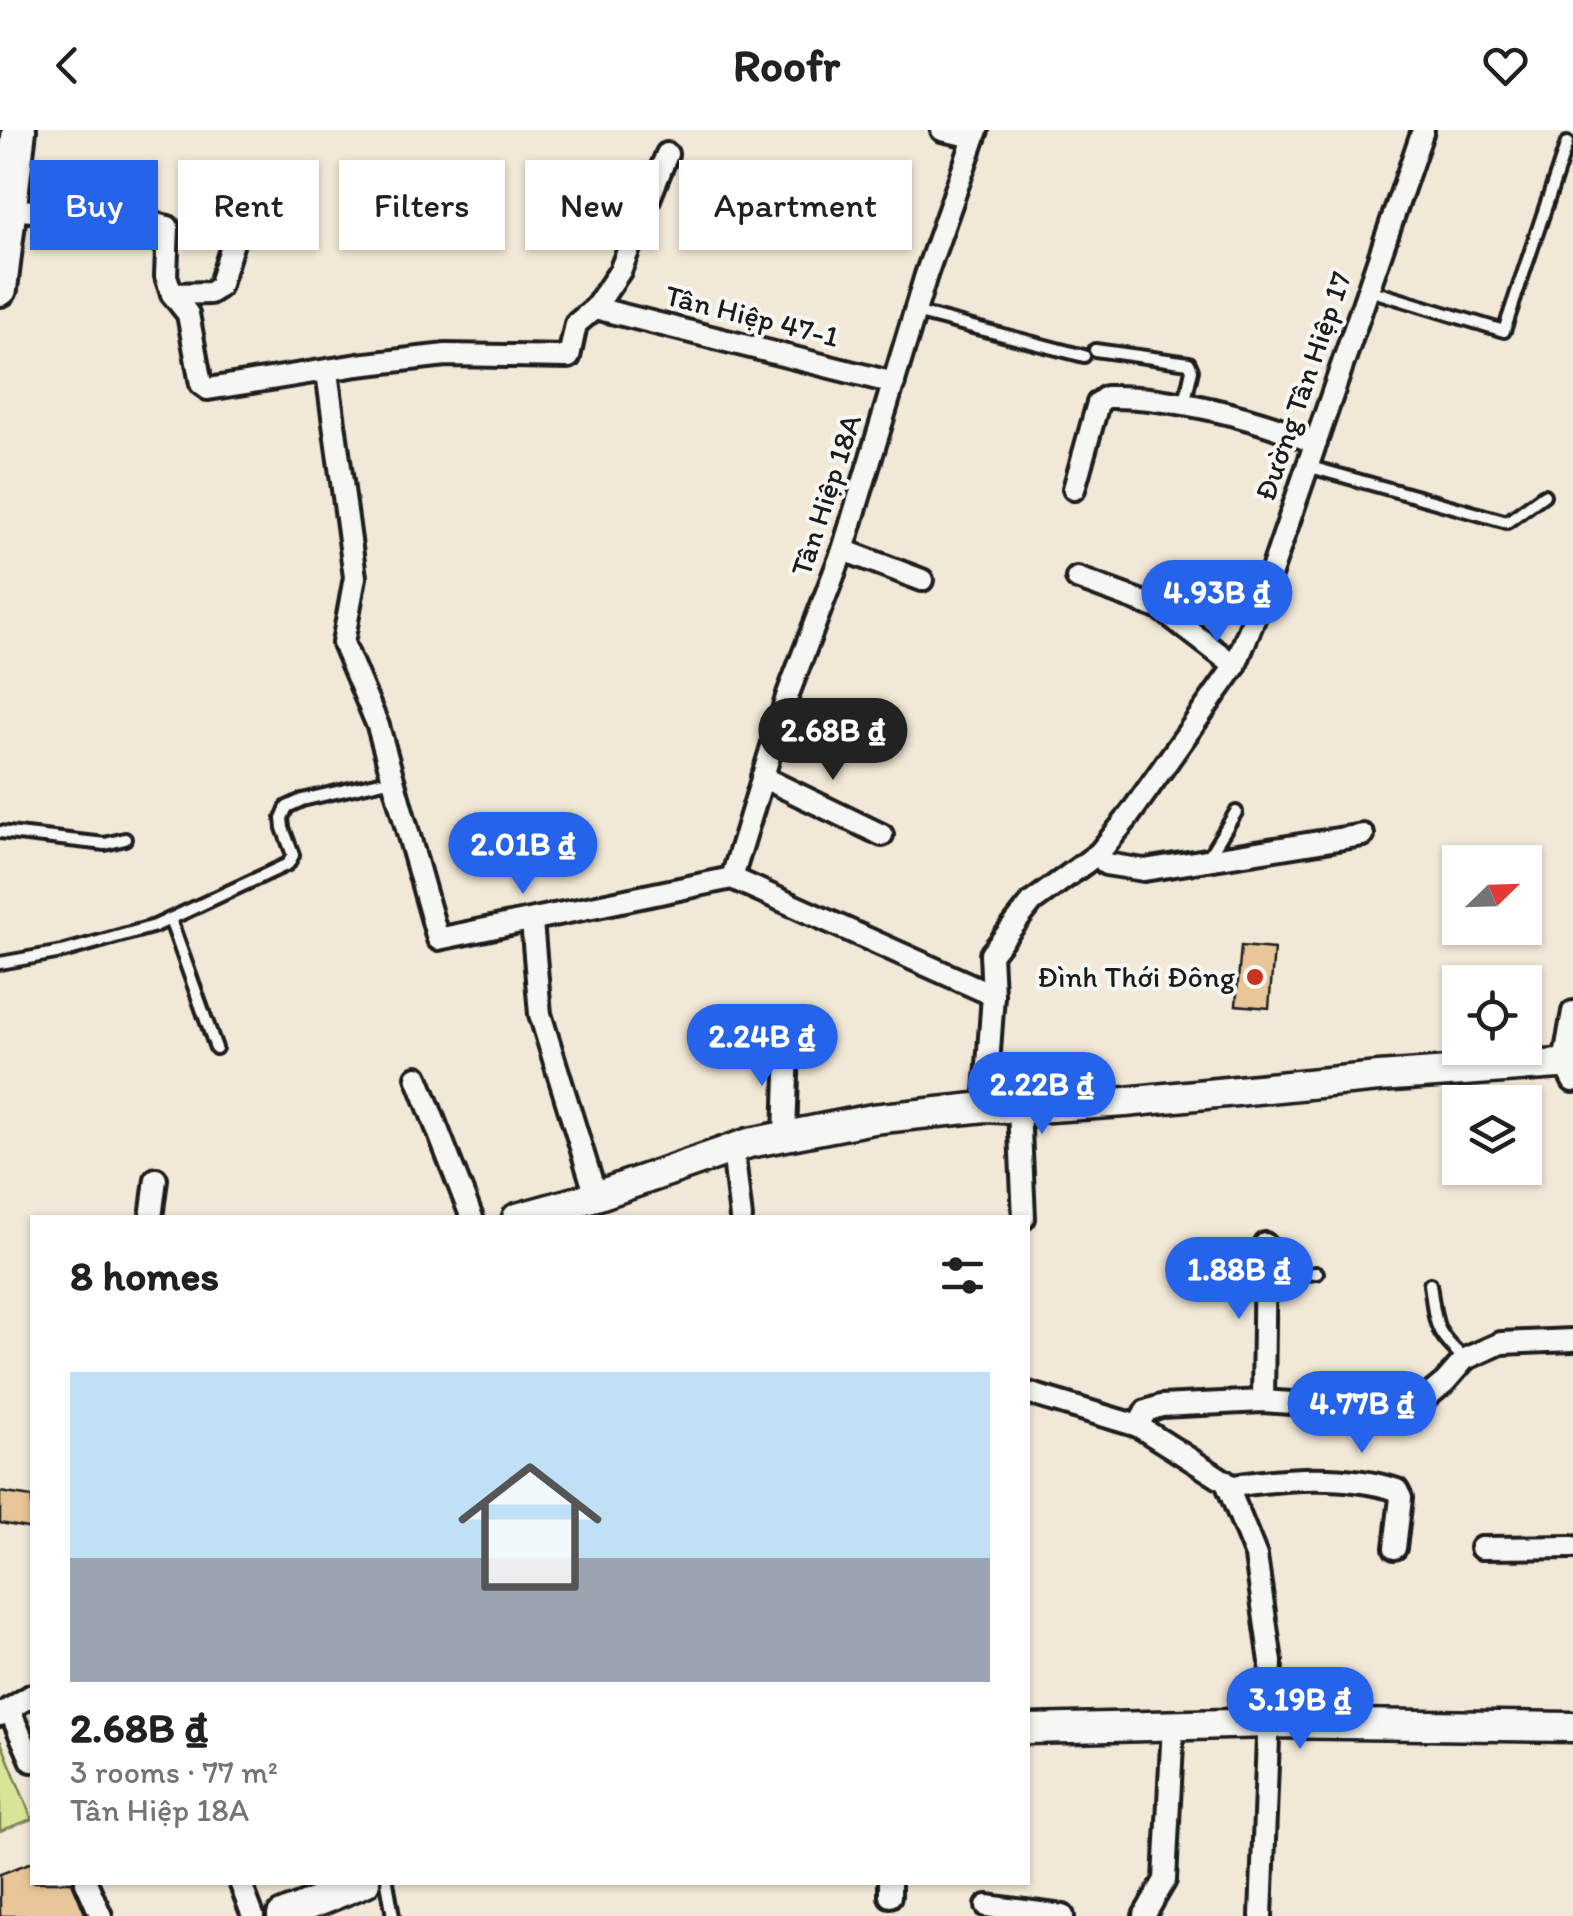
<!DOCTYPE html>
<html lang="en">
<head>
<meta charset="utf-8">
<style>
	:root { --surface:#fff; --page:#f2f2f2; --text:#202124; --muted:#757577; --line:#e0e0e0; --accent:#2563eb }
	body { margin:0; font-family:Itim,sans-serif; background:var(--page); color:var(--text); height:100vh; display:flex; flex-direction:column; font-size:38px; white-space:nowrap }
	* { box-sizing:border-box; margin:0 }
	p { font-size:32px; color:var(--muted) }
	.icon { flex:none; width:55px; height:55px; fill:none; stroke:currentColor; stroke-width:2; stroke-linecap:round; stroke-linejoin:round }
	.map { position:relative; flex:1; overflow:hidden }
	.panel { position:absolute; left:30px; top:1085px; width:1000px; height:670px; display:flex; flex-direction:column; background:var(--surface); border-radius:0px; box-shadow:0 2px 8px #0004 }
	.panel>* { flex:none }
	.top-card { position:absolute; left:30px; top:30px; width:1000px; height:90px; display:flex; gap:20px }
	.needle { width:65px; rotate:67deg }
	.fabs { position:absolute; left:1442px; top:715px; display:grid; gap:20px }
	.fabs a { display:grid; place-items:center; width:100px; height:100px; border-radius:0px; background:var(--surface); box-shadow:0 2px 8px #0004; font-size:50px }
	.price { position:absolute; translate:-50% -85px; padding:0 22px; border-radius:35px; background:var(--accent); color:#fff; font-size:32px; line-height:65px; filter:drop-shadow(0 2px 5px #0008) }
	.price::after { content:''; position:absolute; left:50%; top:60px; width:30px; height:22px; margin-left:-15px; background:inherit; clip-path:polygon(0 0,100% 0,50% 100%) }
	.price.selected { background:#222; color:#fff }
	ul { padding:0; list-style:none }
	li { display:grid; align-content:center; gap:20px; height:530px; padding:0 40px }
	li+li { border-top:2px solid var(--line) }
	li span { display:grid; place-items:center; height:310px; border-radius:0px; color:#555 }
	li>.icon { margin-inline-start:auto }
	span .icon { width:180px; height:180px; fill:#fffc; stroke-width:1 }
	li b { font-size:42px }
	h2 { display:flex; justify-content:space-between; align-items:center; height:120px; padding:0 40px; font-size:42px }
	.chip { padding:0 35px; border-radius:0px; background:var(--surface); box-shadow:0 2px 8px #0004; font-size:35px; line-height:90px }
	.chip.selected { background:var(--accent); color:#fff }
	header { display:flex; justify-content:space-between; align-items:center; height:130px; padding:0 40px; background:var(--surface); font-size:45px; font-weight:800 }
	.map>svg:first-child { display:block }
	.green { fill:#d8e496; stroke:#7a8059; stroke-width:2.5 }
	.building { fill:#e8c699; stroke:#1c1c1c; stroke-width:2.5 }
	.lines { fill:none; stroke-linecap:round; stroke-linejoin:round }
	.lane-casing { stroke:#1c1c1c; stroke-width:18 }
	.street-casing { stroke:#1c1c1c; stroke-width:28 }
	.secondary-casing { stroke:#1c1c1c; stroke-width:35 }
	.primary-casing { stroke:#1c1c1c; stroke-width:40 }
	.lane { stroke:#f6f6f2; stroke-width:10 }
	.street { stroke:#f6f6f2; stroke-width:20 }
	.secondary { stroke:#f6f6f2; stroke-width:28 }
	.primary { stroke:#f6f6f2; stroke-width:32 }
	.poi-dot { fill:#c8321e; stroke:#f6f6f2; stroke-width:4 }
	.labels { text-anchor:middle; stroke-width:8; stroke-linejoin:round; paint-order:stroke }
	.street-label { font-size:30px; fill:#1c1c1c; stroke:#f6f6f2 }
	.poi-label { font-size:30px; fill:#1c1c1c; stroke:#f6f6f2; text-anchor:end }
</style>
</head>
<body>
<header><svg class="icon" aria-label="back" viewBox="0 0 24 24"><path d="M15 5l-7 7 7 7"/></svg>Roofr<svg class="icon" aria-label="heart" viewBox="0 0 24 24"><path d="M12 20l-8-8c-3-5 5-10 8-4 3-6 11-1 8 4z"/></svg></header>
<div class="map">
<svg width="1573" height="1786" viewBox="0 0 1573 1786">
	<rect width="100%" height="100%" fill="#f2e8d7"/>
	<filter id="ink" filterUnits="userSpaceOnUse"><feTurbulence type="fractalNoise" baseFrequency=".01" numOctaves="2"/><feDisplacementMap in="SourceGraphic" scale="20" xChannelSelector="R" yChannelSelector="G"/><feConvolveMatrix kernelMatrix="1 2 1 2 8 2 1 2 1" color-interpolation-filters="sRGB"/></filter>
	<g filter="url(#ink)">
		<path class="green" d="M1,1612L32,1689L0,1701V1613Z"/>
		<g class="building">
			<path d="M1241,816L1274,819L1269,878L1236,875Z"/>
			<path d="M0,1362L32,1367V1399L0,1393Z"/>
			<path d="M32,1732V1752H72L86,1786H0V1744Z"/>
		</g>
		<g class="lines">
			<g class="lane-casing">
				<g id="lane">
					<path d="M1369,160L1504,201L1567,13"/>
					<path d="M915,182L1084,226"/>
					<path d="M1095,220L1189,233L1192,240L1184,275"/>
					<path d="M1307,336L1507,392L1544,365"/>
					<path d="M0,702L105,714L125,709"/>
					<path d="M1207,729L1236,682"/>
					<path d="M170,789L216,918"/>
					<path d="M0,833L62,822L155,796L288,734L293,725L283,698L282,688L287,677L302,670L393,649"/>
					<path d="M1265,1148L1317,1143"/>
					<path d="M1430,1154C1436,1194 1433,1201 1465,1229"/>
					<path d="M387,1752L393,1786"/>
				</g>
			</g>
			<g class="street-casing">
				<g id="street">
					<path d="M942,0L974,7"/>
					<path d="M11,79L146,92L168,97L166,146L172,164L188,184L201,254L208,259L358,235L446,225L569,227L576,194L595,178L620,141L667,24"/>
					<path d="M172,164L210,163L219,157L248,65L256,63L285,73"/>
					<path d="M595,178L894,253"/>
					<path d="M327,242L355,447L343,513L378,596L438,809L732,748L993,865"/>
					<path d="M1074,359L1098,273L1106,267C1173,266 1255,287 1316,313"/>
					<path d="M843,420L922,450"/>
					<path d="M1077,448L1161,479L1235,536"/>
					<path d="M762,647L882,705"/>
					<path d="M1099,723L1106,734L1144,740L1363,705"/>
					<path d="M732,748L788,564L843,420L926,145L977,0"/>
					<path d="M532,791L540,884L596,1066"/>
					<path d="M1573,882L1564,933L1573,951"/>
					<path d="M417,947L472,1088"/>
					<path d="M985,977L993,865L991,824L1032,772L1099,723L1126,690L1235,536L1263,466L1423,0"/>
					<path d="M1019,979L1024,1088"/>
					<path d="M785,1005L788,915"/>
					<path d="M733,1019L741,1088"/>
					<path d="M151,1088L156,1049"/>
					<path d="M1028,1263L1138,1296L1226,1352L1256,1426L1271,1532L1261,1786"/>
					<path d="M1263,1271L1265,1114"/>
					<path d="M1138,1296L1146,1281L1161,1276L1263,1271L1360,1278L1417,1275L1445,1252L1465,1229L1501,1213L1573,1210"/>
					<path d="M1228,1357C1281,1348 1345,1343 1397,1360L1401,1368L1395,1418"/>
					<path d="M1481,1418L1573,1417"/>
					<path d="M9,1579L32,1631"/>
					<path d="M0,1585L32,1565"/>
					<path d="M86,1752L101,1786"/>
					<path d="M240,1752L253,1786"/>
					<path d="M890,1766V1752"/>
					<path d="M987,1776L1063,1786"/>
					<path d="M1144,1786L1165,1750L1173,1595"/>
				</g>
			</g>
			<g class="secondary-casing">
				<g id="secondary">
					<path d="M517,1088L596,1066L749,1013L873,989L985,977L1019,979L1125,972L1379,947L1573,933"/>
					<path d="M1028,1599L1270,1593L1573,1597"/>
					<path d="M282,1786L365,1752"/>
				</g>
			</g>
			<g class="primary-casing">
				<path id="primary" d="M0,159L19,0"/>
			</g>
			<use href="#lane" class="lane"/>
			<use href="#street" class="street"/>
			<use href="#secondary" class="secondary"/>
			<use href="#primary" class="primary"/>
		</g>
	</g>
	<circle class="poi-dot" cx="1255" cy="847" r="10"/>
	<g class="labels">
		<g class="street-label">
			<text transform="translate(752 186) rotate(14)" y="10">Tân Hiệp 47-1</text>
			<text transform="translate(1303 256) rotate(-71)" y="10">Đường Tân Hiệp 17</text>
			<text transform="translate(826 365) rotate(-72)" y="10">Tân Hiệp 18A</text>
		</g>
		<g class="poi-label">
			<text x="1235" y="857">Đình Thới Đông</text>
		</g>
	</g>
</svg>
<div class="fabs">
<a><svg class="needle" viewBox="-14 -14 28 28"><path d="M0-13l5 13h-10z" fill="#e53935"/><path d="M0 13l5-13h-10z" fill="#757577"/></svg></a>
<a><svg class="icon" aria-label="locate" viewBox="0 0 24 24"><circle cx="12" cy="12" r="6"/><path d="M12 2v4M12 18v4M2 12h4M18 12h4"/></svg></a>
<a><svg class="icon" aria-label="layers" viewBox="0 0 24 24"><path d="M12 4l9 5-9 5-9-5zM3 14l9 5 9-5"/></svg></a>
</div>
<b class="price" style="left:1217px;top:515px">4.93B ₫</b>
<b class="price selected" style="left:833px;top:653px">2.68B ₫</b>
<b class="price" style="left:523px;top:767px">2.01B ₫</b>
<b class="price" style="left:762px;top:959px">2.24B ₫</b>
<b class="price" style="left:1042px;top:1007px">2.22B ₫</b>
<b class="price" style="left:1239px;top:1192px">1.88B ₫</b>
<b class="price" style="left:1362px;top:1326px">4.77B ₫</b>
<b class="price" style="left:1300px;top:1622px">3.19B ₫</b>
<div class="top-card">
<a class="chip selected">Buy</a>
<a class="chip">Rent</a>
<a class="chip">Filters</a>
<a class="chip">New</a>
<a class="chip">Apartment</a>
</div>
<section class="panel">
<h2>8 homes<svg class="icon" aria-label="filters" viewBox="0 0 24 24"><path d="M4 7h16M4 17h16"/><circle cx="9" cy="7" r="2"/><circle cx="15" cy="17" r="2"/></svg></h2>
<ul>
<li><span style="background:linear-gradient(#bfe0f5 60%,#9aa5b1 0)"><svg class="icon" aria-label="home" viewBox="0 0 24 24"><path d="M3 11l9-7 9 7M6 9v11h12V9"/></svg></span><div><b>2.68B ₫</b><p>3 rooms · 77 m²</p><p>Tân Hiệp 18A</p></div></li>
</ul>
</section>
</div>
</body>
</html>
